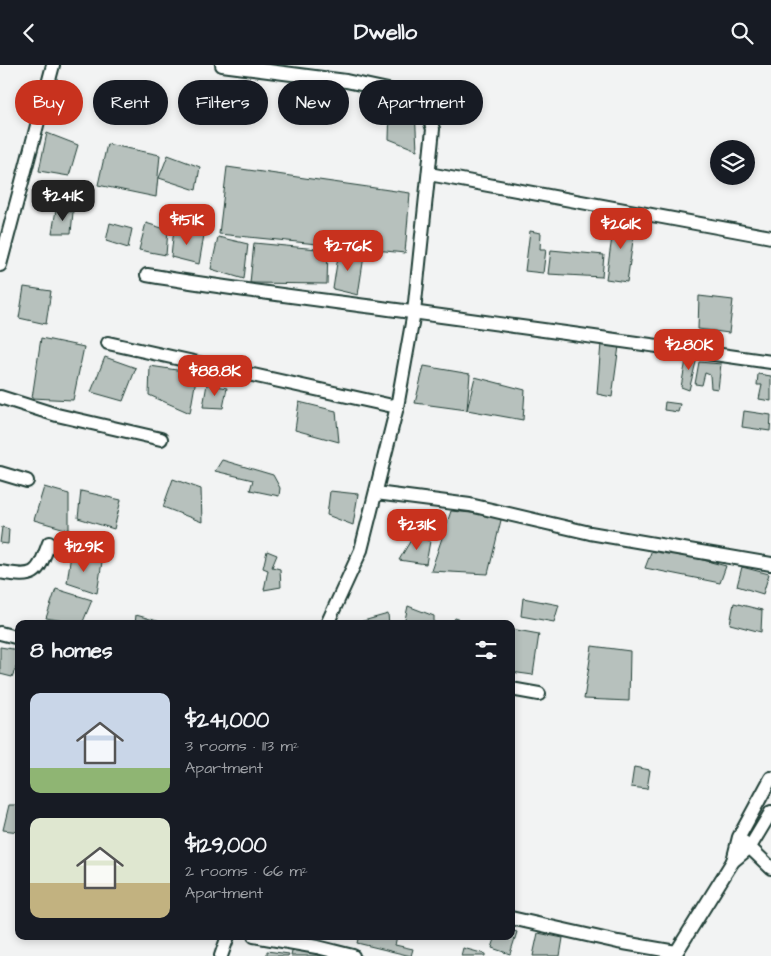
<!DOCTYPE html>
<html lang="en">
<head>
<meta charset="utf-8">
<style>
	:root { --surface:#171b24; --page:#242831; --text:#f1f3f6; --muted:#9ea1a6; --accent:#c8321e }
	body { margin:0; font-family:"Architects Daughter",sans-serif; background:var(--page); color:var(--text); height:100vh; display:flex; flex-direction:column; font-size:19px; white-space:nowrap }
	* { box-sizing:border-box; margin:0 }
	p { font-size:16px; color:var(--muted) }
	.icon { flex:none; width:28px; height:28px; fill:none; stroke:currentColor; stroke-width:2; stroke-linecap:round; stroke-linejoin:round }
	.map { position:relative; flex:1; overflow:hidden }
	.drawer { position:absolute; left:15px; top:555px; width:500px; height:320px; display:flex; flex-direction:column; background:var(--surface); border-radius:10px; box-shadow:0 2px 8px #0003 }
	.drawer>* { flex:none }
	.hud { position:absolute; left:15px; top:15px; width:500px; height:45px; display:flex; gap:10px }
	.tools { position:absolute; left:710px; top:75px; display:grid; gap:10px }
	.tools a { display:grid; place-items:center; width:45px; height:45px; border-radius:50%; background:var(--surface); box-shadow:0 2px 8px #0003; font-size:25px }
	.price { position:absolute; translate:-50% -42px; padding:0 11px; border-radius:10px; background:var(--accent); color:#fff; font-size:16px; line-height:32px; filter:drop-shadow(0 1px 2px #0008) }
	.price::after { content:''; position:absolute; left:50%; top:30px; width:15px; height:11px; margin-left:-8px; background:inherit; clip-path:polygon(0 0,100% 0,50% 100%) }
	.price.on { background:#222; color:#fff }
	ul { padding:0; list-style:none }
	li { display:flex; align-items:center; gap:15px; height:125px; padding:0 15px }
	li span { display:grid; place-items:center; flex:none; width:140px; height:100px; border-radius:10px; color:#555 }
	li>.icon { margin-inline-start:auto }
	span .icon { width:60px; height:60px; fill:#fffc; stroke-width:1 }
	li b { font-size:21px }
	h2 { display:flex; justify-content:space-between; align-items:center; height:60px; padding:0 15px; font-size:21px }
	.pill { padding:0 18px; border-radius:22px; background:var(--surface); box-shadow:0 2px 8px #0003; font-size:18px; line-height:45px }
	.pill.on { background:var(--accent); color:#fff }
	header { display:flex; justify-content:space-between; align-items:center; height:65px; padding:0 15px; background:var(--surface); font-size:22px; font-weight:800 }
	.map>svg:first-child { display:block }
	.building { fill:#b7c1bd; stroke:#1f3d34 }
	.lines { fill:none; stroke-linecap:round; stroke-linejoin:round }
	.minor-casing { stroke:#1f3d34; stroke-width:16 }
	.minor { stroke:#fff; stroke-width:12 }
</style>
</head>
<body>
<header><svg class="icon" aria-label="back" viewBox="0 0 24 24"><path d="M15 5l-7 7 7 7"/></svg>Dwello<svg class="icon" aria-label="search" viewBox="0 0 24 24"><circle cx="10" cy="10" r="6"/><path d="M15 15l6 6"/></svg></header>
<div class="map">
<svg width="771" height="891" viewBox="0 0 771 891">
	<rect width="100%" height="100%" fill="#f2f3f3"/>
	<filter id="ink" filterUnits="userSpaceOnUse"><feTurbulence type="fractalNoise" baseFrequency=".02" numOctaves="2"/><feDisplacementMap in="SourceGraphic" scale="10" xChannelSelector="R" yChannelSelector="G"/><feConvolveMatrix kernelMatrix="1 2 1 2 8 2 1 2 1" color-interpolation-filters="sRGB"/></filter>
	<g filter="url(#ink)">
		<g class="building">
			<path d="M390,43L415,45L417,85L389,74Z"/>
			<path d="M47,68L78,80L69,111L39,106Z"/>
			<path d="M107,79L160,90L156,132L98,120Z"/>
			<path d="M168,90L200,102L196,125L159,113Z"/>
			<path d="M227,102L410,128L405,188L219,169Z"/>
			<path d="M56,145L73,147L71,168H52Z"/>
			<path d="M615,152L636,155L627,217L606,214Z"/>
			<path d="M110,158L132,164L128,183L106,176Z"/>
			<path d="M146,158L168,165L166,190L139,185Z"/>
			<path d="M174,163L204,170L199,199L171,192Z"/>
			<path d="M530,166L541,168L540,184H546L543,208L525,206Z"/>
			<path d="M218,172L248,179L244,214L211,204Z"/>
			<path d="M254,178L328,185L327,219L250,218Z"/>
			<path d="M339,185L364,191L358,230L333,224Z"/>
			<path d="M551,185L604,190L602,212L548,209Z"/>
			<path d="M24,222L51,226L46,259L19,253Z"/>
			<path d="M699,231L733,235L729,268L698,264Z"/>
			<path d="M41,273L84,282L73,335L32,333Z"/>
			<path d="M601,278L619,281L612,332L597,329Z"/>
			<path d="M698,289L689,325L681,322L687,290Z"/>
			<path d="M105,292L136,303L123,336L91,327Z"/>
			<path d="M699,297L721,299L718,324L711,323L710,310L705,308L702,320L695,319Z"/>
			<path d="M150,301L197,308L190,348L149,330Z"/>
			<path d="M424,301L470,309L467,345L415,338Z"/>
			<path d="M758,309L771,311V336L759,334L762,320H757Z"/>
			<path d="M475,312L525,325L523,355L467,345Z"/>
			<path d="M207,319L227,323L223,343L203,342Z"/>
			<path d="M299,337L336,346L339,377L295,365Z"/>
			<path d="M665,337L680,339L678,347L664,345Z"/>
			<path d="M744,346L771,350L770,366L742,362Z"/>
			<path d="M222,395L273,410L280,423L279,431L250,425L253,415L215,406Z"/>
			<path d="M173,414L201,424L202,457L163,442Z"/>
			<path d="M44,422L69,429V465L34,455Z"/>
			<path d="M81,426L121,435L114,464L78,453Z"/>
			<path d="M330,426L358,429L353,460L327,450Z"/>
			<path d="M451,446L502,451L488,509L431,506Z"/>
			<path d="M2,462L9,464L8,479L0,478Z"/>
			<path d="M414,470L430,476L426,499L399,495Z"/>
			<path d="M653,482L726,501L720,518L645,503Z"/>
			<path d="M267,486L277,490L272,502L280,504L281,522L264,525L268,505L263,503Z"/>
			<path d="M71,489L102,497L97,528L67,518Z"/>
			<path d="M742,502L769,509L763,529L737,521Z"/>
			<path d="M56,524L92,535L82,559L46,553Z"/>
			<path d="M523,533L559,540L554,557L521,551Z"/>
			<path d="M734,538L762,545L761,567L730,559Z"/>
			<path d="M408,541L434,551V559H404Z"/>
			<path d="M388,549L389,559H356V558Z"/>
			<path d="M136,550L161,557V559H135Z"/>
			<path d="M455,553L474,559H452Z"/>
			<path d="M511,564L539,569L533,610L511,607Z"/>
			<path d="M592,581L630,586L629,636L584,634Z"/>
			<path d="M0,582L19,585V595L12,612L0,609Z"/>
			<path d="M634,702L650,705L647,724L631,722Z"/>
			<path d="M9,740H19V767L3,765Z"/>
			<path d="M511,865L517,867L510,889L492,883L496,871H511Z"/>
			<path d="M538,868L563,873L560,891H533Z"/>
			<path d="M359,871H397L395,880L413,884L411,891L357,878Z"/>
			<path d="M294,878L328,886L327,891H291Z"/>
			<path d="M463,883L485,889V891H461Z"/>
			<path d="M267,886L289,889L288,891H267Z"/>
		</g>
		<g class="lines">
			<g class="minor-casing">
				<g id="minor">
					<path d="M222,0L346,16L407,29L427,47L433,64L414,247L397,342L361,485L327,559"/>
					<path d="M429,109L771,172"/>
					<path d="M0,200L53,0"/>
					<path d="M147,210C235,225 323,235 412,247C532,263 651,280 771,297"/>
					<path d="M108,278L397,342"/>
					<path d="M0,332L57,350L161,374"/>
					<path d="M0,408L27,416"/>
					<path d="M376,428L470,440L590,468L771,499"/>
					<path d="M0,507C35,513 37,511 49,478"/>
					<path d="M0,568L19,573"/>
					<path d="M511,624L539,629"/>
					<path d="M744,777L771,803"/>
					<path d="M733,796L739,772L771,713"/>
					<path d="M511,853L618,877L676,887"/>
					<path d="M254,871L317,882L353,891"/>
					<path d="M221,891L228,871"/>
					<path d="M674,891L733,796L750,782L771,747"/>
				</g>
			</g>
			<use href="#minor" class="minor"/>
		</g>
	</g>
</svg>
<div class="tools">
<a><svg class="icon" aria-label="layers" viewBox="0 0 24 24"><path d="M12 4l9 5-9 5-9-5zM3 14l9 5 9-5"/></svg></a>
</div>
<b class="price on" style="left:63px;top:157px">$241K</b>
<b class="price" style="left:187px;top:181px">$151K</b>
<b class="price" style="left:621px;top:185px">$261K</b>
<b class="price" style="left:348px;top:207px">$276K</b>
<b class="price" style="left:689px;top:306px">$280K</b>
<b class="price" style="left:215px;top:332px">$88.8K</b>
<b class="price" style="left:417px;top:486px">$231K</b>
<b class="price" style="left:84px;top:508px">$129K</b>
<div class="hud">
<a class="pill on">Buy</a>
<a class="pill">Rent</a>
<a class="pill">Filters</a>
<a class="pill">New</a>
<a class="pill">Apartment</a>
</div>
<section class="drawer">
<h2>8 homes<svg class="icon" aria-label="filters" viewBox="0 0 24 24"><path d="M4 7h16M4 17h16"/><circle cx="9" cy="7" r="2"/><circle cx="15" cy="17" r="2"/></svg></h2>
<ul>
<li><span style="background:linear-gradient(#c9d6e8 75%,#8fb573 0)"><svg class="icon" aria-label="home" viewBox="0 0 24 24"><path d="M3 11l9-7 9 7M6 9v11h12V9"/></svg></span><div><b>$241,000</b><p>3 rooms · 113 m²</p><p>Apartment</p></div></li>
<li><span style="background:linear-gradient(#dfe7d0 65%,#c2b280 0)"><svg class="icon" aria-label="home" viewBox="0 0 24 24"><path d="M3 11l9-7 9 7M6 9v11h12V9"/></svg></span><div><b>$129,000</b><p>2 rooms · 66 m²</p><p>Apartment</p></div></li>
</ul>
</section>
</div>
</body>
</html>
